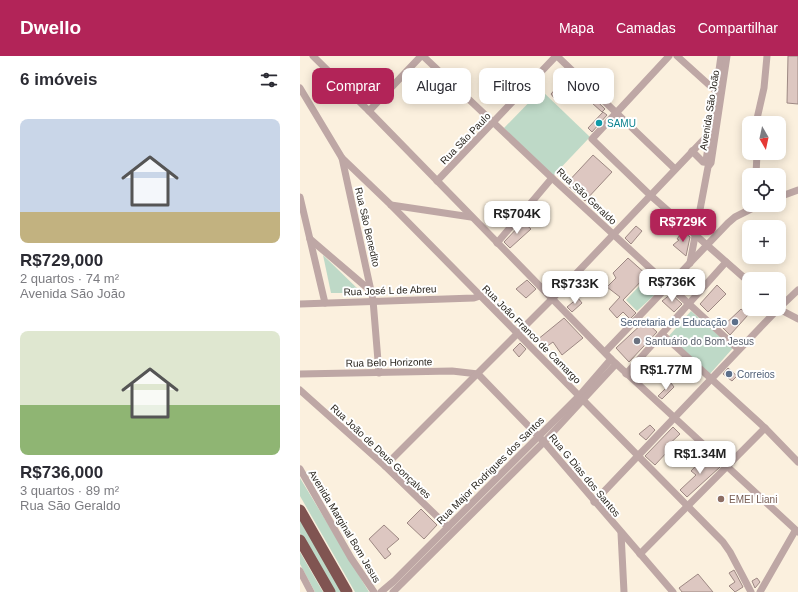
<!DOCTYPE html>
<html lang="pt">
<head>
<meta charset="utf-8">
<style>
	:root { --surface:#fff; --page:#f2f2f3; --text:#2b2b33; --muted:#7c7c81; --accent:#b22458 }
	body { margin:0; font-family:Helvetica,sans-serif; background:var(--page); color:var(--text); height:100vh; display:flex; flex-direction:column; font-size:15px; white-space:nowrap }
	* { box-sizing:border-box; margin:0 }
	p { font-size:13px; color:var(--muted) }
	.icon { flex:none; width:22px; height:22px; fill:none; stroke:currentColor; stroke-width:2; stroke-linecap:round; stroke-linejoin:round }
	.map { position:relative; flex:1; overflow:hidden }
	.details { display:flex; flex-direction:column; background:var(--surface); width:300px }
	.details>* { flex:none }
	.top-card { position:absolute; left:12px; top:12px; width:380px; height:36px; display:flex; gap:8px }
	.needle { width:26px; rotate:171deg }
	.buttons { position:absolute; left:442px; top:60px; display:grid; gap:8px }
	.buttons a { display:grid; place-items:center; width:44px; height:44px; border-radius:8px; background:var(--surface); box-shadow:0 2px 10px #0003; font-size:20px }
	.price { position:absolute; translate:-50% -34px; padding:0 9px; border-radius:8px; background:#fff; color:#222; font-size:13px; line-height:26px; filter:drop-shadow(0 1px 2px #0008) }
	.price::after { content:''; position:absolute; left:50%; top:24px; width:12px; height:9px; margin-left:-6px; background:inherit; clip-path:polygon(0 0,100% 0,50% 100%) }
	.price.selected { background:var(--accent); color:#fff }
	ul { padding:0; list-style:none }
	li { display:grid; align-content:center; gap:8px; height:212px; padding:0 20px }
	li span { display:grid; place-items:center; height:124px; border-radius:8px; color:#555 }
	li>.icon { margin-inline-start:auto }
	span .icon { width:72px; height:72px; fill:#fffc; stroke-width:1 }
	li b { font-size:17px }
	h2 { display:flex; justify-content:space-between; align-items:center; height:48px; padding:0 20px; font-size:17px }
	.tag { padding:0 14px; border-radius:8px; background:var(--surface); box-shadow:0 2px 10px #0003; font-size:14px; line-height:36px }
	.tag.selected { background:var(--accent); color:#fff }
	header { display:flex; align-items:center; gap:24px; box-sizing:border-box; height:56px; padding:0 20px; background:var(--accent); color:#fff }
	header strong { font-size:19px }
	nav { display:flex; gap:22px; margin-inline-start:auto; font-size:14px }
	main { display:flex; flex:1; min-height:0 }
	.map>svg:first-child { display:block }
	.green { fill:#bed9c7 }
	.building { fill:#ddc7c1; stroke:#9d8883 }
	.lines { fill:none; stroke-linecap:round; stroke-linejoin:round }
	.minor { stroke:#bea7a5; stroke-width:7 }
	.highway { stroke:#805451; stroke-width:11 }
	.culture-dot { fill:#0f9aa8; stroke:#fff; stroke-width:1.5 }
	.service-dot { fill:#5c6f8a; stroke:#fff; stroke-width:1.5 }
	.worship-dot { fill:#6b7280; stroke:#fff; stroke-width:1.5 }
	.education-dot { fill:#8d6e63; stroke:#fff; stroke-width:1.5 }
	.labels { text-anchor:middle; stroke-width:4; stroke-linejoin:round; paint-order:stroke }
	.street-label { font-size:10px; fill:#2a261f; stroke:#fff }
	.culture-label { font-size:10px; fill:#0d838f; stroke:#fff; text-anchor:start }
	.service-label { font-size:10px; fill:#4e5e75; stroke:#fff; text-anchor:end }
	.worship-label { font-size:10px; fill:#5b616d; stroke:#fff; text-anchor:start }
	.education-label { font-size:10px; fill:#785e54; stroke:#fff; text-anchor:start }
</style>
</head>
<body>
<header>
<strong>Dwello</strong>
<nav><a>Mapa</a><a>Camadas</a><a>Compartilhar</a></nav>
</header>
<main>
<section class="details">
<h2>6 imóveis<svg class="icon" aria-label="filters" viewBox="0 0 24 24"><path d="M4 7h16M4 17h16"/><circle cx="9" cy="7" r="2"/><circle cx="15" cy="17" r="2"/></svg></h2>
<ul>
<li><span style="background:linear-gradient(#c9d6e8 75%,#c2b280 0)"><svg class="icon" aria-label="home" viewBox="0 0 24 24"><path d="M3 11l9-7 9 7M6 9v11h12V9"/></svg></span><div><b>R$729,000</b><p>2 quartos · 74 m²</p><p>Avenida São João</p></div></li>
<li><span style="background:linear-gradient(#dfe7d0 60%,#8fb573 0)"><svg class="icon" aria-label="home" viewBox="0 0 24 24"><path d="M3 11l9-7 9 7M6 9v11h12V9"/></svg></span><div><b>R$736,000</b><p>3 quartos · 89 m²</p><p>Rua São Geraldo</p></div></li>
</ul>
</section>
<div class="map">
<svg width="498" height="536" viewBox="0 0 498 536">
	<rect width="100%" height="100%" fill="#fbf0de"/>
	<g class="green">
		<path d="M241,34L290,81L253,120L204,72Z"/>
		<path d="M23,199L62,237H31Z"/>
		<path d="M348,221L362,232L337,255L326,244Z"/>
		<path d="M391,255L433,292L408,320L368,281Z"/>
		<path d="M0,422L69,536H55L0,440Z"/>
		<path d="M0,462L42,536H34L0,477Z"/>
		<path d="M0,496L23,536H15L0,508Z"/>
	</g>
	<g class="building">
		<path d="M488,0H498V48L487,47Z"/>
		<path d="M276,25L305,53L302,56L272,29Z"/>
		<path d="M258,30L262,34L254,42L251,38Z"/>
		<path d="M303,56L307,59L292,76L288,72Z"/>
		<path d="M293,99L312,116L285,145L266,128Z"/>
		<path d="M223,166L231,173L210,192L204,186Z"/>
		<path d="M336,170L342,175L331,188L325,182Z"/>
		<path d="M383,175L390,181L386,200L373,189L379,184L377,183Z"/>
		<path d="M328,202L347,219L323,244L336,257L330,263L323,256L317,262L309,253L320,241L307,231L316,222L313,217Z"/>
		<path d="M227,224L236,233L226,242L216,233Z"/>
		<path d="M417,229L426,238L408,256L400,248Z"/>
		<path d="M371,238L382,248L374,256L362,245Z"/>
		<path d="M278,242L282,247L272,256L267,251Z"/>
		<path d="M441,253L448,259L430,279L422,271Z"/>
		<path d="M264,262L283,282L262,299L253,286L246,291L237,284Z"/>
		<path d="M345,265L357,276L329,306L316,292Z"/>
		<path d="M220,287L226,293L219,301L213,294Z"/>
		<path d="M428,312L437,320L432,325L423,318Z"/>
		<path d="M371,327L374,331L362,343L358,340Z"/>
		<path d="M350,369L355,374L346,384L339,378Z"/>
		<path d="M373,371L380,378L365,392L368,395L355,409L345,400Z"/>
		<path d="M406,399L420,411L387,441L380,434L396,419L391,415Z"/>
		<path d="M121,453L137,469L124,483L107,467Z"/>
		<path d="M84,469L99,483L87,493L91,498L85,503L69,483Z"/>
		<path d="M434,514L443,531L435,536L429,530L435,526L429,517Z"/>
		<path d="M398,518L413,536H382L379,532Z"/>
		<path d="M457,522L460,526L455,532L452,525Z"/>
	</g>
	<g class="lines">
		<g class="minor">
			<path d="M13,0L69,55L311,303L498,476"/>
			<path d="M123,0L252,122L438,293"/>
			<path d="M257,0L375,113"/>
			<path d="M369,0L292,83L350,139L449,226"/>
			<path d="M377,0L418,37"/>
			<path d="M0,32L42,102L91,149L423,486L430,496L451,536"/>
			<path d="M69,55L121,0"/>
			<path d="M456,67L464,32L467,0"/>
			<path d="M392,95L403,106L410,107"/>
			<path d="M42,102L73,244L79,317"/>
			<path d="M406,105L421,0"/>
			<path d="M456,119L457,97"/>
			<path d="M137,125L256,0"/>
			<path d="M0,141L25,247"/>
			<path d="M479,141L498,134"/>
			<path d="M91,149L171,161"/>
			<path d="M10,183L72,236"/>
			<path d="M197,187L252,122"/>
			<path d="M390,207L408,111L411,107L427,0"/>
			<path d="M0,248L174,242L180,240"/>
			<path d="M479,252L498,234"/>
			<path d="M479,253L498,263"/>
			<path d="M362,278L465,372L498,406"/>
			<path d="M305,296L428,167L435,161L459,149"/>
			<path d="M0,318L152,315L178,318"/>
			<path d="M178,318L244,386L373,536"/>
			<path d="M326,318L426,206"/>
			<path d="M0,334L85,410L148,471"/>
			<path d="M85,410L252,243L410,77"/>
			<path d="M0,413L51,502L74,536"/>
			<path d="M294,446L478,253"/>
			<path d="M321,477L324,536"/>
			<path d="M340,498L465,372"/>
			<path d="M0,515L11,536"/>
			<path d="M81,536L94,525L279,340L311,303"/>
			<path d="M93,536L244,386L316,308"/>
			<path d="M460,536L495,475"/>
		</g>
		<g class="highway">
			<path d="M0,454L47,536"/>
			<path d="M0,484L30,536"/>
		</g>
	</g>
	<circle class="culture-dot" cx="299" cy="67" r="4"/>
	<g class="service-dot">
		<circle cx="435" cy="266" r="4"/>
		<circle cx="429" cy="318" r="4"/>
	</g>
	<circle class="worship-dot" cx="337" cy="285" r="4"/>
	<circle class="education-dot" cx="421" cy="443" r="4"/>
	<g class="labels">
		<g class="street-label">
			<text transform="translate(409 54) rotate(-81)" y="4">Avenida São João</text>
			<text transform="translate(165 82) rotate(-46)" y="4">Rua São Paulo</text>
			<text transform="translate(287 140) rotate(43)" y="4">Rua São Geraldo</text>
			<text transform="translate(68 171) rotate(77)" y="4">Rua São Benedito</text>
			<text transform="translate(90 234) rotate(-2)" y="4">Rua José L de Abreu</text>
			<text transform="translate(232 278) rotate(45)" y="4">Rua João Franco de Camargo</text>
			<text transform="translate(89 306) rotate(-1)" y="4">Rua Belo Horizonte</text>
			<text transform="translate(81 395) rotate(43)" y="4">Rua João de Deus Gonçalves</text>
			<text transform="translate(190 414) rotate(-45)" y="4">Rua Major Rodrigues dos Santos</text>
			<text transform="translate(285 419) rotate(50)" y="4">Rua G Dias dos Santos</text>
			<text transform="translate(45 470) rotate(59)" y="4">Avenida Marginal Bom Jesus</text>
		</g>
		<g class="culture-label">
			<text x="307" y="71">SAMU</text>
		</g>
		<g class="service-label">
			<text x="427" y="270">Secretaria de Educação</text>
			<text x="437" y="322" text-anchor="start">Correios</text>
		</g>
		<g class="worship-label">
			<text x="345" y="289">Santuário do Bom Jesus</text>
		</g>
		<g class="education-label">
			<text x="429" y="447">EMEI Liani</text>
		</g>
	</g>
</svg>
<div class="buttons">
<a><svg class="needle" viewBox="-14 -14 28 28"><path d="M0-13l5 13h-10z" fill="#e53935"/><path d="M0 13l5-13h-10z" fill="#7c7c81"/></svg></a>
<a><svg class="icon" aria-label="locate" viewBox="0 0 24 24"><circle cx="12" cy="12" r="6"/><path d="M12 2v4M12 18v4M2 12h4M18 12h4"/></svg></a>
<a>+</a>
<a>−</a>
</div>
<b class="price" style="left:217px;top:179px">R$704K</b>
<b class="price selected" style="left:383px;top:187px">R$729K</b>
<b class="price" style="left:372px;top:247px">R$736K</b>
<b class="price" style="left:275px;top:249px">R$733K</b>
<b class="price" style="left:366px;top:335px">R$1.77M</b>
<b class="price" style="left:400px;top:419px">R$1.34M</b>
<div class="top-card">
<a class="tag selected">Comprar</a>
<a class="tag">Alugar</a>
<a class="tag">Filtros</a>
<a class="tag">Novo</a>
</div>
</div>
</main>
</body>
</html>
